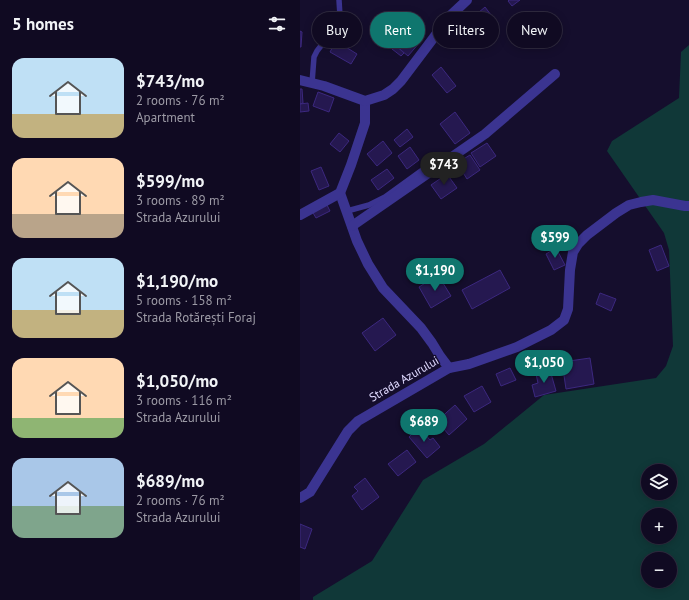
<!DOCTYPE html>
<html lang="en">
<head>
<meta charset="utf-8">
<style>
	:root { --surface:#100a22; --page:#19132a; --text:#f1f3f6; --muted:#9c9aa5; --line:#302b40; --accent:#0f766e }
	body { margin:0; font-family:"PT Sans",sans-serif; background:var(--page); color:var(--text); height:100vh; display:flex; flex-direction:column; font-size:15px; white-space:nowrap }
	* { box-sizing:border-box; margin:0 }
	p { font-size:13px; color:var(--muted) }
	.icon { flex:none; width:22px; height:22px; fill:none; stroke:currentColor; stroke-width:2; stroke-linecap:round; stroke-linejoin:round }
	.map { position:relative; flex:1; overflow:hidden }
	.details { display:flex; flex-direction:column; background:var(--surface); width:300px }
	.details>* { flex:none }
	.hud { position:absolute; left:12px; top:12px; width:317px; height:36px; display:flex; gap:8px }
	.buttons { position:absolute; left:341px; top:464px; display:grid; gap:8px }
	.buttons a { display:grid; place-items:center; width:36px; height:36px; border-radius:50%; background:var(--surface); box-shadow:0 2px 10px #0003,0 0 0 1px var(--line); font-size:20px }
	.price { position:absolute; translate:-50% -34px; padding:0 9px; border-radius:14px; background:var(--accent); color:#fff; font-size:13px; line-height:26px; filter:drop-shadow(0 1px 2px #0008) }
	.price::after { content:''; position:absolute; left:50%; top:24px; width:12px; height:9px; margin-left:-6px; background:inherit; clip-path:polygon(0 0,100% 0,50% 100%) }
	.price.selected { background:#222; color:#fff }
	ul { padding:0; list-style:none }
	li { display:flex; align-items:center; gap:12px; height:100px; padding:0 12px }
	li span { display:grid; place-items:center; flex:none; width:112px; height:80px; border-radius:12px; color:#555 }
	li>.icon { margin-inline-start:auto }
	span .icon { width:48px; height:48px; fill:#fffc; stroke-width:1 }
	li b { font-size:17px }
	h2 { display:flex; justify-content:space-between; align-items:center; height:48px; padding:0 12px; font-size:17px }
	.pill { padding:0 14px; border-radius:18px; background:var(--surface); box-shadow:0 2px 10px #0003,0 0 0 1px var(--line); font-size:14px; line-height:36px }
	.pill.selected { background:var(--accent); color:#fff }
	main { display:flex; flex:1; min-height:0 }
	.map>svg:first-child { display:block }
	.green { fill:#103838; fill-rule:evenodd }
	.building { fill:#251850; stroke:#3c287f }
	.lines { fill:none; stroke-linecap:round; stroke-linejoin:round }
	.service { stroke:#3b3491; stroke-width:5.5 }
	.minor { stroke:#3b3491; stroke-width:10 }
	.tertiary { stroke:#3b3491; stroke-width:10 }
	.labels { text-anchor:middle; stroke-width:3; stroke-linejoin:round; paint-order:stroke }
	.street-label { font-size:12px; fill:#e0daff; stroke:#150e2d }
</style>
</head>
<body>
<main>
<section class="details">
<h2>5 homes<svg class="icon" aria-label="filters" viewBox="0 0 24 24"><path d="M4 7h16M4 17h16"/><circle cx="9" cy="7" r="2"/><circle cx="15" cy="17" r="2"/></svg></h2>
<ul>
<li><span style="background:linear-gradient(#bfe0f5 70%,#c2b280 0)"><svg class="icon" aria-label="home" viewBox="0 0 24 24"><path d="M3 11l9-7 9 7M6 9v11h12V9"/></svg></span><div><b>$743/mo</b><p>2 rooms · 76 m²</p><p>Apartment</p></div></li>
<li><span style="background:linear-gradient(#ffd9b3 70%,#b9a48a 0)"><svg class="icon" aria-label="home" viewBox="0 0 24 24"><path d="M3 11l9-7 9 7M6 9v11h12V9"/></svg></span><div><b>$599/mo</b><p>3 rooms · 89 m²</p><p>Strada Azurului</p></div></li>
<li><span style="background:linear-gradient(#bfe0f5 65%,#c2b280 0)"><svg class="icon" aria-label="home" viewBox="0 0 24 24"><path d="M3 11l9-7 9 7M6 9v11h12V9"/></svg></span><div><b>$1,190/mo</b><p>5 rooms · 158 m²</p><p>Strada Rotărești Foraj</p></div></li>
<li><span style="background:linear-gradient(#ffd9b3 75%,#8fb573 0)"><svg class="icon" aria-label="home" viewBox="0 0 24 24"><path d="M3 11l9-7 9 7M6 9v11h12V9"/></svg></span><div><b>$1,050/mo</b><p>3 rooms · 116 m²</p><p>Strada Azurului</p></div></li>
<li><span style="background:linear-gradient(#a9c7e8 60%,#7fa58c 0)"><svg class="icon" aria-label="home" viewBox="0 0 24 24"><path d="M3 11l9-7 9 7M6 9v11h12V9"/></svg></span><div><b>$689/mo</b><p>2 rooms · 76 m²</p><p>Strada Azurului</p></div></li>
</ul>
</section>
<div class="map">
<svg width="389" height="600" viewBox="0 0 389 600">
	<rect width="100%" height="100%" fill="#150e2d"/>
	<path class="green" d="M389,45V600H13V597L72,561L123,480L184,444L244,395L356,378L366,366L373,346L369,250L364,233L307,151L312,141L379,98L381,52ZM348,471H370V493H348ZM348,515H370V537H348ZM348,559H370V581H348Z"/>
	<g class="building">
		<path d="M209,0H220L212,6L208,1Z"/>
		<path d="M185,7L191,15L178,26L171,19Z"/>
		<path d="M231,20L240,31L227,42L219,31Z"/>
		<path d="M0,31L2,32L1,47H0Z"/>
		<path d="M107,31L120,42L108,56L95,45Z"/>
		<path d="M159,31L169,40L161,49L151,40Z"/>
		<path d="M36,41L57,54L51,64L30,52Z"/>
		<path d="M95,45L104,53L101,56L92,49Z"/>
		<path d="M141,67L156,86L147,93L132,75Z"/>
		<path d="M0,89H2L3,103L0,104Z"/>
		<path d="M18,92L34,98L29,112L13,106Z"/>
		<path d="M8,103L9,111L0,112V104Z"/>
		<path d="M155,112L170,133L155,144L140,124Z"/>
		<path d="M107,129L113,137L100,147L94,140Z"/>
		<path d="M39,133L49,141L40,152L30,144Z"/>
		<path d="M83,141L92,153L77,166L67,154Z"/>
		<path d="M187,143L196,156L180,167L171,153Z"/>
		<path d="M110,147L119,160L107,169L98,156Z"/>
		<path d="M170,155L180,170L167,179L157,163Z"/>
		<path d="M21,167L29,186L19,190L11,171Z"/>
		<path d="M87,169L94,178L78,190L71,180Z"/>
		<path d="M147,174L157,188L141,199L131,185Z"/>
		<path d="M26,203L30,211L16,218L12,211Z"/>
		<path d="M361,245L369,266L357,271L349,250Z"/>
		<path d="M256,248L265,265L254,270L246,254Z"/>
		<path d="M200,270L210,288L172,309L162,290Z"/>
		<path d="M138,275L151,296L131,308L119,287Z"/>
		<path d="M300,293L316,299L311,311L296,304Z"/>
		<path d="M83,318L96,335L75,351L62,333Z"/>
		<path d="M290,358L294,384L266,389L262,362Z"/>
		<path d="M210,368L216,380L201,386L196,374Z"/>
		<path d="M250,370L256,391L235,397L232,385L238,383L236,374Z"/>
		<path d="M182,386L191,402L174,412L164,396Z"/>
		<path d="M155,405L167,419L149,435L137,421Z"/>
		<path d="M117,429L121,434L124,433L130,440L133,438L140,447L127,458L109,437Z"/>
		<path d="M107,450L116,462L98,476L88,464Z"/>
		<path d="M65,478L79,497L62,510L52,496L58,491L54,487Z"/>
		<path d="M0,524L12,529L5,549L0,547Z"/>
	</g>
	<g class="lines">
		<g class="service">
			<path d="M12,83L14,57L17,51L37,25L40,16L39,0"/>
			<path d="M47,211L69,205L85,197L132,163"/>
		</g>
		<g class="minor">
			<path d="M40,193L57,241L68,264L83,288L121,328L132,343L140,356L149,368"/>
			<path d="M0,215L40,193L51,165L65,123V101"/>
			<path d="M52,226L185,134L255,74"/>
			<path d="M0,498L10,492L48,431L58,421L149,368L169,364L217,347L251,330L264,320L268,309L270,270L273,252L278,244L287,235L316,213L329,205L341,202L353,200L385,206H389"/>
		</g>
		<path class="tertiary" d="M0,80L24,86L65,101L84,95L93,89L101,81L150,16L167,0"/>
	</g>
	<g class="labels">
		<g class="street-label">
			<text transform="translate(104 379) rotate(-30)" y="4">Strada Azurului</text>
		</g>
	</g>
</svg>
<div class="buttons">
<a><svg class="icon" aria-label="layers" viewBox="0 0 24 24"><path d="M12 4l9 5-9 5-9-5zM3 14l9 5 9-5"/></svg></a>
<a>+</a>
<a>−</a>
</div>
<b class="price selected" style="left:144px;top:186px">$743</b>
<b class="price" style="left:255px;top:259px">$599</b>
<b class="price" style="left:135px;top:292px">$1,190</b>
<b class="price" style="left:244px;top:384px">$1,050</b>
<b class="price" style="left:124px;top:443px">$689</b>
<div class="hud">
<a class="pill">Buy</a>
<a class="pill selected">Rent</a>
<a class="pill">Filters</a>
<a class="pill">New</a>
</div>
</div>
</main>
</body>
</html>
